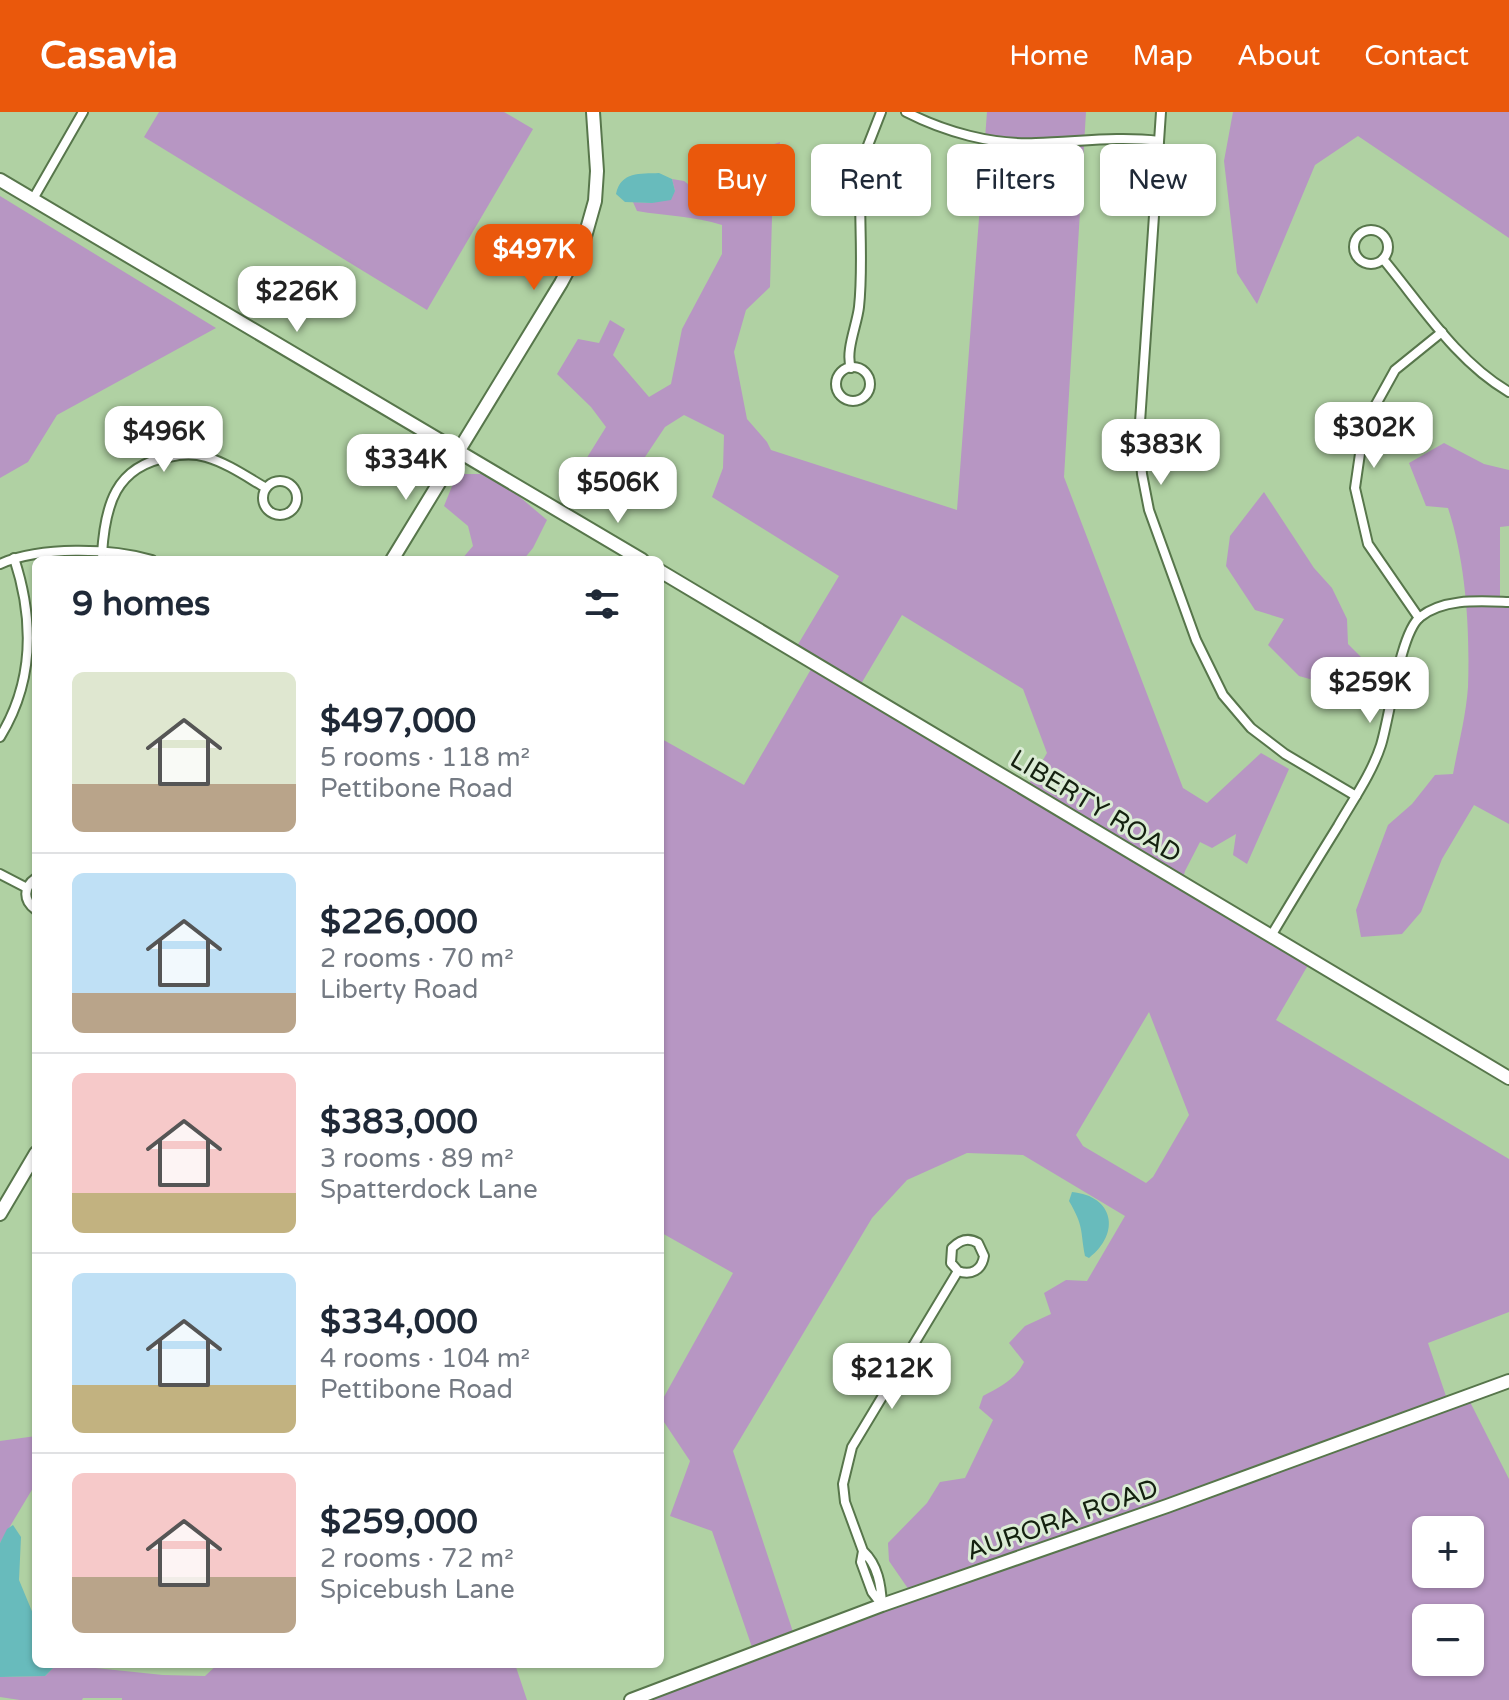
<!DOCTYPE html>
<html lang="en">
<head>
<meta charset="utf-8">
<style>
	:root { --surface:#fff; --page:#f6f6f7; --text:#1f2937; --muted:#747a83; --line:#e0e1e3; --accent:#ea580c }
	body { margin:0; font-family:"Varela Round",sans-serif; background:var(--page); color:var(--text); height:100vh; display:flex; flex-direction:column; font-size:30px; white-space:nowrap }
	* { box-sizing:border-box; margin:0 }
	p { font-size:26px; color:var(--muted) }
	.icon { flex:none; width:44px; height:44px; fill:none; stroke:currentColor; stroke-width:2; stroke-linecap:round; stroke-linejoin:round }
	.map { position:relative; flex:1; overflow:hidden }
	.sheet { position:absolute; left:32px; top:444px; width:632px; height:1112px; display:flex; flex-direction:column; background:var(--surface); border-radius:12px; box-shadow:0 2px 6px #0004 }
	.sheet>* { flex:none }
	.top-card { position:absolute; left:688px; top:32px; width:700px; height:72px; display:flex; gap:16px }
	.controls { position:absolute; left:1412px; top:1404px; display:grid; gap:16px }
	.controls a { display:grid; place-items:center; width:72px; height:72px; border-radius:12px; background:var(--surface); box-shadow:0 2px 6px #0004; font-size:40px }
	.price { position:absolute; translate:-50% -68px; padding:0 18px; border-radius:16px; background:#fff; color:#222; font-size:26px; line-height:52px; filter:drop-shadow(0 2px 4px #0008) }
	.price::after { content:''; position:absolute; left:50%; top:48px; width:24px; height:18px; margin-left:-12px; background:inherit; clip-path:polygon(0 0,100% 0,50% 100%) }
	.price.selected { background:var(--accent); color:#fff }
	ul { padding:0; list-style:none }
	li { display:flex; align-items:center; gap:24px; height:200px; padding:0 40px }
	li+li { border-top:2px solid var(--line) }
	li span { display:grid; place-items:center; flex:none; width:224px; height:160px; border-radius:12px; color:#555 }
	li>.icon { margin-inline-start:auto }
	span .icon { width:96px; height:96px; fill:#fffc; stroke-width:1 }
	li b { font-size:34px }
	h2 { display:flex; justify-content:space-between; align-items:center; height:96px; padding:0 40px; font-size:34px }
	.chip { padding:0 28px; border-radius:12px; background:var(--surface); box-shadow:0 2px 6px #0004; font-size:28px; line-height:72px }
	.chip.selected { background:var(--accent); color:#fff }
	header { display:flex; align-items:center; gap:48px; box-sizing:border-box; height:112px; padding:0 40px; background:var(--accent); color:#fff }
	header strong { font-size:38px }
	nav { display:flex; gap:44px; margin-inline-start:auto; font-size:28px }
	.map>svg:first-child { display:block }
	.green { fill:#b796c3; fill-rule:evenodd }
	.water { fill:#68bbbc }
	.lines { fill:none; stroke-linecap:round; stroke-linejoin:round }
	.street-casing { stroke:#57764b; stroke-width:12 }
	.secondary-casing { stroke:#57764b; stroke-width:16 }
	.primary-casing { stroke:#57764b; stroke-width:16 }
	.street { stroke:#fff; stroke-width:8 }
	.secondary { stroke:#fff; stroke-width:12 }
	.primary { stroke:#fff; stroke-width:12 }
	.labels { text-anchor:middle; stroke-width:6; stroke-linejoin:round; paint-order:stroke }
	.street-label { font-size:26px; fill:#14210f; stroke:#dbecd5 }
</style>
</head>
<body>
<header>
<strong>Casavia</strong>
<nav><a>Home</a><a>Map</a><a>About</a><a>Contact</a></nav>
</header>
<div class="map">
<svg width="1509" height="1588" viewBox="0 0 1509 1588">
	<rect width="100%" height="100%" fill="#b0d1a3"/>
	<g class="green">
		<path d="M159,0H504L533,17L427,198L144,25Z"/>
		<path d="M987,0H1086L1064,365L1183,676L1207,691L1261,641L1289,657L1247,752L1233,743L1236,722L1212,736L1200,730L1185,759L1182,771L1311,848L1276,908L1509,1047V1200L1428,1231L1448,1290L1467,1284L1509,1367V1588H649L647,1582L754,1541L712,1419L670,1404L690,1349L660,1304V1292L733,1161L660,1120V626L744,673L814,552L794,539L839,464L712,385L723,356L724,323L684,303L665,315L625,375L583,352L606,315L591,295L557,262L578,227L599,231L610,208L625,217L613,243L649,285L671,272L682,217L722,142V113C694,104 666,104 637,99L633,90L652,91L675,79L672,67L684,69L705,85L745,86L747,55L742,43L780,30L773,71L770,175L746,198L734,240L747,307L767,330L771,338L957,398ZM902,503L1023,577L1047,641L1026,677L858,577ZM1149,900L1189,1003L1153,1065L1146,1071L1083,1034L1076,1023ZM967,1041L1023,1043L1125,1104L1087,1169L1066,1168L1044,1181L1051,1202L1025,1214L1009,1231L1024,1250C1015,1268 1000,1275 983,1284L979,1296L993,1308L965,1366L940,1370L927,1391L888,1431L889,1449L909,1478L953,1462L795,1526L733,1339L872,1106L907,1068ZM1426,1418H1470V1462H1426ZM1426,1506H1470V1550H1426Z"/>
		<path d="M1233,0H1509V126L1358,24L1315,53L1257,192L1237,161L1224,49Z"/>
		<path d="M0,84L216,216L57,303L28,350L0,366Z"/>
		<path d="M1444,331L1484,352L1509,358V414L1500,415V489L1509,490V712L1474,693L1442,747L1421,800L1402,822L1361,825L1356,798L1388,713L1412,692L1435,663L1453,662C1458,634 1466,604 1468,575C1470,517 1466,451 1448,396L1426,394L1409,351Z"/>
		<path d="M457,362H483L502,370L547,408L533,436L523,448H461L473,434L468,414L444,394Z"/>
		<path d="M1264,380L1314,456L1332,476L1347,507L1348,532L1373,557L1383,587L1371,601L1331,573L1299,564L1268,533L1284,507L1255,498L1226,454L1230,424Z"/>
		<path d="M36,1324V1371L0,1431V1329Z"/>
		<path d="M57,1552L163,1563L205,1564L218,1552H515L527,1588H122V1586H83L82,1588H20L0,1585V1565L45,1564Z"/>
	</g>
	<g class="water">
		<path d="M659,61L672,67L675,79L671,88L652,91L625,90L616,82C621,59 640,62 659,61Z"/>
		<path d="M1072,1080C1114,1084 1121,1121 1089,1146L1085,1144C1080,1117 1084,1115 1069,1089Z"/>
		<path d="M13,1413L21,1425L19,1468L36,1509V1552H57L45,1564L0,1565V1431L7,1417Z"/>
	</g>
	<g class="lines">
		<g class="street-casing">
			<g id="street">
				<path d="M906,0C945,20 992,33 1036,31C1078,30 1117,24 1159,29"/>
				<path d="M1161,0L1139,325L1142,362L1149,398L1196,528L1223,583L1251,616L1285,642L1356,684"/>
				<path d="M33,87L83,0"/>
				<circle cx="1371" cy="135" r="17"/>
				<path d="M1383,147C1422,194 1456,249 1509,280"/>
				<circle cx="853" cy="272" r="17"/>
				<path d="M851,256C845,239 857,213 859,195C864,149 858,103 861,58L865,41L881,0"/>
				<circle cx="280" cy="386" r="17"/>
				<path d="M102,442C105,394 115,354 169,345C181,342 193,341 206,345C227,351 247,365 266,376"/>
				<path d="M0,452C40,434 111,436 152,448"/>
				<path d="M1419,506L1368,432L1355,376L1364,314L1395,258L1442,220"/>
				<path d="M0,625C35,568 34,507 14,446"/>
				<path d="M0,762L27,776"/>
				<path d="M36,766C23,775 23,789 36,798"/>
				<path d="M1271,824C1293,787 1315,751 1338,714C1353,688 1372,661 1381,633C1390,604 1400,521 1420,505C1444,486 1480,489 1509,490"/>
				<path d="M863,1439C878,1453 881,1473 882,1493L872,1480L861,1450L863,1439L845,1390L843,1372L852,1335L958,1159L951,1151L952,1136C960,1128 968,1125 978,1131L984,1144C982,1158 971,1164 958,1159"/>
			</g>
		</g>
		<g class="secondary-casing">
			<g id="secondary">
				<path d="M0,68L642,448"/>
				<path d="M392,448L561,171L584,128L595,89L597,59L593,0"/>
				<path d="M660,459L1509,966"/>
				<path d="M0,1102L36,1041"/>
			</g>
		</g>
		<g class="primary-casing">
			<path id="primary" d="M631,1588L882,1493L1167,1394L1509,1269"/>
		</g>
		<use href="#street" class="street"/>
		<use href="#secondary" class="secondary"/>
		<use href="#primary" class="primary"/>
	</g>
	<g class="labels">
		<g class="street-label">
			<text transform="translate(1096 694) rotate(31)" y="9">LIBERTY ROAD</text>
			<text transform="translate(1062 1407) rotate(-19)" y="9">AURORA ROAD</text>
		</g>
	</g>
</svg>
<div class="controls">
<a>+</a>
<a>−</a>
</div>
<b class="price selected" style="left:534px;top:180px">$497K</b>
<b class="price" style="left:297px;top:222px">$226K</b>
<b class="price" style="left:1374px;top:358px">$302K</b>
<b class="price" style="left:164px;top:362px">$496K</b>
<b class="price" style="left:1161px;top:375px">$383K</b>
<b class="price" style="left:406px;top:390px">$334K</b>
<b class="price" style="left:618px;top:413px">$506K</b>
<b class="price" style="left:1370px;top:613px">$259K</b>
<b class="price" style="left:892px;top:1299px">$212K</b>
<div class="top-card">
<a class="chip selected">Buy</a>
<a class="chip">Rent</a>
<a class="chip">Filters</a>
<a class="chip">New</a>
</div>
<section class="sheet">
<h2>9 homes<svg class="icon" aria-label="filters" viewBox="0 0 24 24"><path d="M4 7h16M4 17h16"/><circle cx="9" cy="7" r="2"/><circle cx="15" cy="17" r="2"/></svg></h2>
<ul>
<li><span style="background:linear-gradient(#dfe7d0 70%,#b9a48a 0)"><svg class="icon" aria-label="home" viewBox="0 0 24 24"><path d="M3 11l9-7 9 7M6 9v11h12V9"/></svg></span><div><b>$497,000</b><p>5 rooms · 118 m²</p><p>Pettibone Road</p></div></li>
<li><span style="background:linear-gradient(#bfe0f5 75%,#b9a48a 0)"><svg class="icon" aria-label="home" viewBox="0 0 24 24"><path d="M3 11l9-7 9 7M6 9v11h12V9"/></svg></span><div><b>$226,000</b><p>2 rooms · 70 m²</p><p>Liberty Road</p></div></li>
<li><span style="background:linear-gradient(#f6c9c9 75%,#c2b280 0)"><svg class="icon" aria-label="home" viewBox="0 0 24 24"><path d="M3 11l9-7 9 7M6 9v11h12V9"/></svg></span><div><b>$383,000</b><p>3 rooms · 89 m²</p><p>Spatterdock Lane</p></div></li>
<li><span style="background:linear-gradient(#bfe0f5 70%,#c2b280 0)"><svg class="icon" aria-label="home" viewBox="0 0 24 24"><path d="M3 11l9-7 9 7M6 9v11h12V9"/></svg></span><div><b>$334,000</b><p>4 rooms · 104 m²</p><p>Pettibone Road</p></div></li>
<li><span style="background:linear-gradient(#f6c9c9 65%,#b9a48a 0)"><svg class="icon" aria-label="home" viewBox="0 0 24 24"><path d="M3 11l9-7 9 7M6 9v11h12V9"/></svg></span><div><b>$259,000</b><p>2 rooms · 72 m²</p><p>Spicebush Lane</p></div></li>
</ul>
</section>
</div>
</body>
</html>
